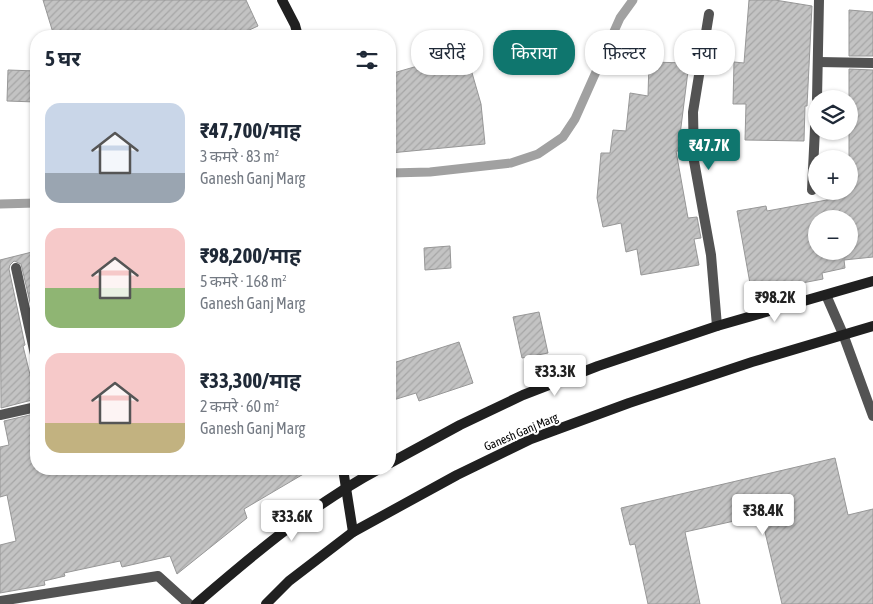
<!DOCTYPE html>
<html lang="hi">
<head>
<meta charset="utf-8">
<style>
	:root { --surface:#fff; --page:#f2f2f3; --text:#1f2937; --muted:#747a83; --accent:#0f766e }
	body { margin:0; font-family:"Asap Condensed","Noto Sans Devanagari",sans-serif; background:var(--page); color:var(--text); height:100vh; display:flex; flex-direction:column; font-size:19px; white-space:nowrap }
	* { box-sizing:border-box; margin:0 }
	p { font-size:16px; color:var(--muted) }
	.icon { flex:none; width:28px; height:28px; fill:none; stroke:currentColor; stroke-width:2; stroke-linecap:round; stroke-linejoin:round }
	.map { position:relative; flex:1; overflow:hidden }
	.side { position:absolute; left:30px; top:30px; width:366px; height:445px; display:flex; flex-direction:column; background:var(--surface); border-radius:20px; box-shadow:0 1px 4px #0004 }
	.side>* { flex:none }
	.guide { position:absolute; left:411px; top:30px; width:386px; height:45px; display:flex; gap:10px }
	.tools { position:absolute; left:808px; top:90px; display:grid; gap:10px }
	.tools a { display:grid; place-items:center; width:50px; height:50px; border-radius:50%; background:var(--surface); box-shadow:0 1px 4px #0004; font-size:25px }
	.price { position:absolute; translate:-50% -42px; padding:0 11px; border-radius:5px; background:#fff; color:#222; font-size:16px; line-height:32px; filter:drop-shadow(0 1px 2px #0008) }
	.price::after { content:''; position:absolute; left:50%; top:30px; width:15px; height:11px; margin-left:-8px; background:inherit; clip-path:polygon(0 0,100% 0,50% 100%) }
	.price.selected { background:var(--accent); color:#fff }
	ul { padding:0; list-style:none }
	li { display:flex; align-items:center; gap:15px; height:125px; padding:0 15px }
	li span { display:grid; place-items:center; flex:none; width:140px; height:100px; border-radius:15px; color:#555 }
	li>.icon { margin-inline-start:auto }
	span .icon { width:60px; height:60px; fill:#fffc; stroke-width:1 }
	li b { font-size:21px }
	h2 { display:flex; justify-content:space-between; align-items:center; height:60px; padding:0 15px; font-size:21px }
	.pill { padding:0 18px; border-radius:20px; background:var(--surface); box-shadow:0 1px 4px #0004; font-size:18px; line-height:45px }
	.pill.selected { background:var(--accent); color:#fff }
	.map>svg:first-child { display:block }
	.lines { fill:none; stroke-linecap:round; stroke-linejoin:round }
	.stream { stroke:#a1a1a1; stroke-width:9 }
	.building { fill:url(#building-hatch); stroke:#979797; fill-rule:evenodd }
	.street { stroke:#535353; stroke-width:10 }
	.secondary { stroke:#202020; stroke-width:10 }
	.labels { text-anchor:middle; stroke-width:4; stroke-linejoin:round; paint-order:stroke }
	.street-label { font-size:12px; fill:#000; stroke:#fff }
</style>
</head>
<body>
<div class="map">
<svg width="873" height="604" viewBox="0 0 873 604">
	<defs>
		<pattern id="building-hatch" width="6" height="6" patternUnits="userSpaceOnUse" patternTransform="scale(1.25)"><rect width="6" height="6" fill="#c3c3c3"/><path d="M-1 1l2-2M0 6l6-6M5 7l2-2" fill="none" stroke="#a6a6a6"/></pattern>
	</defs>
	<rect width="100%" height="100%" fill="#fff"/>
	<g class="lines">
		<g class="stream">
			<path d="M390,173L430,172L511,163L538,154L563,137L575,119L620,18L633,0"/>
			<path d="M0,204L36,203"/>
		</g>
	</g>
	<g class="building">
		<path d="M43,0H246L258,26L236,36H54Z"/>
		<path d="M749,0H775L812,6L807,106H805L804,141L745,140L746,104H733L734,62L744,63Z"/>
		<path d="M849,10L873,12V56H849Z"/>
		<path d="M466,52L481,104L485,144L390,153V74Z"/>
		<path d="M649,62L689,63L678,151H676L688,218L697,217L701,238L694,239L699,265L641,275L637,249L626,252L621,223L603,227L597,198L601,153H610L613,130L626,131L630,93L648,96Z"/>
		<path d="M849,69L873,70V257L844,260L845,268L822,273L823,279L781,287L782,295L753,300L737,211L766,206L767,211L843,197L842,191H849ZM816,219H849V251H816Z"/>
		<path d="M8,70L36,71V102L7,101Z"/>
		<path d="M450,246L451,268L425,270L424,248Z"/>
		<path d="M36,251V318L34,319L21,264L14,261L10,265L9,269L25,345L23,346L36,399L1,408L0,260Z"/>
		<path d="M539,312L548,353L522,358L513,317Z"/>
		<path d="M459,342L473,383L419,401L416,393L390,401V364Z"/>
		<path d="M34,414L36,427V469H312L244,509L247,518L177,574L170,556L122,567L120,561L64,573L65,576L44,581L45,585L0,593V545L16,541L7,495L0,497V447L9,445L4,421Z"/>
		<path d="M835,458L848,515L873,509V604H782L761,515L685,532L700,604H648L635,544L630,545L621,508Z"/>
	</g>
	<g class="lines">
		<g class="street">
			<path d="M709,14L693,112L694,161L711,255L717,326"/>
			<path d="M819,62L873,63"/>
			<path d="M817,99L819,0"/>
			<path d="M812,190L816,108"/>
			<path d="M16,268L36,359"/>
			<path d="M826,295L843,334L873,416"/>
			<path d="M0,415L36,407"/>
			<path d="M0,601L158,576L189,604"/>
		</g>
		<g class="secondary">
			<path d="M282,0L295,25L298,36"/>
			<path d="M390,463L460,425L523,395L598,366L717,326L873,281"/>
			<path d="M343,469L353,532"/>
			<path d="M196,604C254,554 312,505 379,469"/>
			<path d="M266,604L289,581L353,532L457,475L531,439L629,403L752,362L873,326"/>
		</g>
	</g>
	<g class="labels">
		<g class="street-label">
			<text transform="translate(521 432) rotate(-23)" y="4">Ganesh Ganj Marg</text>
		</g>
	</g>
</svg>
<div class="tools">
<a><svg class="icon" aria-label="layers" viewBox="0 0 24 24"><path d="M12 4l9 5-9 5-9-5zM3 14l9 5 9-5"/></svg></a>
<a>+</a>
<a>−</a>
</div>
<b class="price selected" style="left:709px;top:171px">₹47.7K</b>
<b class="price" style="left:775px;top:323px">₹98.2K</b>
<b class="price" style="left:555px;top:397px">₹33.3K</b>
<b class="price" style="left:763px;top:536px">₹38.4K</b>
<b class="price" style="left:292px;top:542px">₹33.6K</b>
<div class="guide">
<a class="pill">खरीदें</a>
<a class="pill selected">किराया</a>
<a class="pill">फ़िल्टर</a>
<a class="pill">नया</a>
</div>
<section class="side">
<h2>5 घर<svg class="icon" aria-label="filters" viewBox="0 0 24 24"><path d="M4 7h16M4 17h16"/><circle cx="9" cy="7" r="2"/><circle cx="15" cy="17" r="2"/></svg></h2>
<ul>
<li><span style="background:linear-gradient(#c9d6e8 70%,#9aa5b1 0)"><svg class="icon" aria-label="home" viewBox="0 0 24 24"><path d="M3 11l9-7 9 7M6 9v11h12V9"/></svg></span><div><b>₹47,700/माह</b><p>3 कमरे · 83 m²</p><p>Ganesh Ganj Marg</p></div></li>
<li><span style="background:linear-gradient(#f6c9c9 60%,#8fb573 0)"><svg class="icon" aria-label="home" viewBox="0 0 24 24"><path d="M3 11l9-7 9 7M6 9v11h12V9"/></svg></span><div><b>₹98,200/माह</b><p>5 कमरे · 168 m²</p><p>Ganesh Ganj Marg</p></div></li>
<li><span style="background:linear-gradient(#f6c9c9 70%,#c2b280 0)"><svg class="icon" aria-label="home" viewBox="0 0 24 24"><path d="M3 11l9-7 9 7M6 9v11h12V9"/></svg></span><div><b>₹33,300/माह</b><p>2 कमरे · 60 m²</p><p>Ganesh Ganj Marg</p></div></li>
</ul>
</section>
</div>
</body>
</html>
